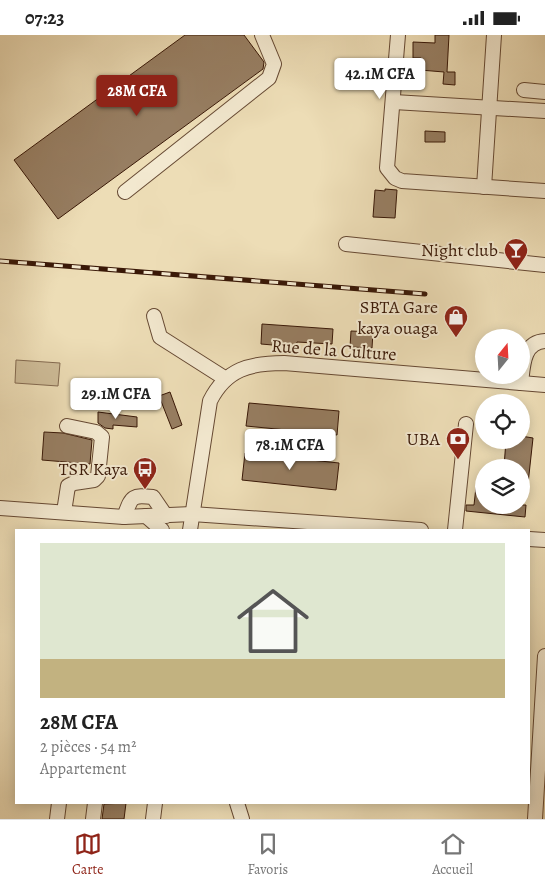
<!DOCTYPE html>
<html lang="fr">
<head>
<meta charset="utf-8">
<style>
	:root { --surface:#fff; --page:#f2f2f2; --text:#222; --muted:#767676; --line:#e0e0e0; --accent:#8f2418 }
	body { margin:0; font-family:Alegreya,serif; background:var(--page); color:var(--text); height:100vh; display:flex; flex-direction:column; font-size:19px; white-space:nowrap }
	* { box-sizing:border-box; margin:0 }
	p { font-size:16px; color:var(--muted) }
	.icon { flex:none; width:28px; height:28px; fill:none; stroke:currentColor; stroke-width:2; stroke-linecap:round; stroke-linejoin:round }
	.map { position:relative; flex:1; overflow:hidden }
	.details { position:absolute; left:15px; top:494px; width:515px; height:275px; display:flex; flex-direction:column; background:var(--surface); border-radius:0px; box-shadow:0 2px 12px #0003 }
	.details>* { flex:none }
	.needle { width:32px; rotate:18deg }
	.buttons { position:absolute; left:475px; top:294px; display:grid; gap:10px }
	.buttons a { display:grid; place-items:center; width:55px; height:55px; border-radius:50%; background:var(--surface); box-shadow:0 2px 12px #0003; font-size:25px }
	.price { position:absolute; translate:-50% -42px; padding:0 11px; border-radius:5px; background:#fff; color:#222; font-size:16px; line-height:32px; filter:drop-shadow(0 1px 2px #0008) }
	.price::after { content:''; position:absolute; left:50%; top:30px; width:15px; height:11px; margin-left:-8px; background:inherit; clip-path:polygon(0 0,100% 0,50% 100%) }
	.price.current { background:var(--accent); color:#fff }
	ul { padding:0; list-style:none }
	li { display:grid; align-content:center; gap:10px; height:265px; padding:0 25px }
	li span { display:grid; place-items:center; height:155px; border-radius:0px; color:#555 }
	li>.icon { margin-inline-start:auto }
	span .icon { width:90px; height:90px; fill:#fffc; stroke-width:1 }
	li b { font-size:21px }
	.status { display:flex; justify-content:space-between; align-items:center; height:35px; padding:0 25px; background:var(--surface); direction:ltr }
	.status svg { height:14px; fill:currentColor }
	.dock { display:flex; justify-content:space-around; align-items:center; height:70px; border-top:1px solid var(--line); background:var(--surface); font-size:14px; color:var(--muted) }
	.dock a { display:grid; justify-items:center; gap:2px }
	.dock .current { color:var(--accent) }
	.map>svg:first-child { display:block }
	.pitch { fill:#cebc98; stroke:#846a50 }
	.building { fill:#977e62; stroke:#391807 }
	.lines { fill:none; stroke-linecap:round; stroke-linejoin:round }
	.minor-casing { stroke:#664933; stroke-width:16 }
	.minor { stroke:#f3e9d0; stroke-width:14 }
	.rail-casing { stroke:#391807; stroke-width:5 }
	.rail { stroke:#f3e9d0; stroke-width:3; stroke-dasharray:9; stroke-linecap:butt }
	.labels { text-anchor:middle; stroke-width:4; stroke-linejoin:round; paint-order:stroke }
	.poi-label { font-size:18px; fill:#391807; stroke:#f3e9d0; text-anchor:end }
	.street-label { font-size:18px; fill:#391807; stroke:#f3e9d0 }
</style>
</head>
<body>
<div class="status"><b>07:23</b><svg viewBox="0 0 49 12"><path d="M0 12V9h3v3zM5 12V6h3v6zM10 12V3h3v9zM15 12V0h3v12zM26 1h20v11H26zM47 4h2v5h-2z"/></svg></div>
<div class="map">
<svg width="545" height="784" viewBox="0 0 545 784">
	<rect width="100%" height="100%" fill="#edddb6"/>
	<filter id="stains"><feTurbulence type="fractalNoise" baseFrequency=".004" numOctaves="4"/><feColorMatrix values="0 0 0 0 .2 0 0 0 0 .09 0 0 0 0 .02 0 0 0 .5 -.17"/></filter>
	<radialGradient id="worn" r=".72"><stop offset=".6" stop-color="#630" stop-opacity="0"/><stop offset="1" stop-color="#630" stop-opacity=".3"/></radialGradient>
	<path class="pitch" d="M16,325L60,328L58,351L15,348Z"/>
	<g class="building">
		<path d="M185,0H244L264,27L263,34L58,184L14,125Z"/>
		<path d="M435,0H449L447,37H455V50L443,49L444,37L420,35L421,23H413V7L435,8Z"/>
		<path d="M425,96L445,97V107H425Z"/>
		<path d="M385,154L397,155L395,183L373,182L375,155L385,156Z"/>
		<path d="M262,289L333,294L332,309L297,307L296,312L261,309Z"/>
		<path d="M351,296L373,297L372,313L350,312Z"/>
		<path d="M170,357L182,390L172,394L159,361Z"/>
		<path d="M249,368L339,376L337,400L246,391Z"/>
		<path d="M98,377L137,382V392L113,390V394L105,393L98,388Z"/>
		<path d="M44,397L63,398L92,405L90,429L42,425Z"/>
		<path d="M521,401L533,403L527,458H521V432H504L506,405H521Z"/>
		<path d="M245,418L339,428L336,455L242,445Z"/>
		<path d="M476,452L484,453V470H526L525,482L466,476V470H474Z"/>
		<path d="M104,769L126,768L124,784H102Z"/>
	</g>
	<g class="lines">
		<g class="minor-casing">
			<g id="minor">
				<path d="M398,0L387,133L395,143L402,146L545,156"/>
				<path d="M524,55L545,57"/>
				<path d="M394,67L545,76"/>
				<path d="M484,152L494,0"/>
				<path d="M125,157L269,43L274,29L262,0"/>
				<path d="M346,209L545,230"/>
				<path d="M154,281L160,302L226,344"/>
				<path d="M521,348C523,331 523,307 545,306"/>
				<path d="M0,473L124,482L192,479L421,495"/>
				<path d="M64,477L68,451L74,448L94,445L98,441L102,402L96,397L67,391"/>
				<path d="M146,481L162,495"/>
				<path d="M124,482C132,461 131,460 153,462L166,481"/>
				<path d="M190,495L210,366C226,334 250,328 284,328L545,350"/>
				<path d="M455,495L466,389"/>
				<path d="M529,504L545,505"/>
				<path d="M237,768L242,784"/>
				<path d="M57,784L59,768"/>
				<path d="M93,784L95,768"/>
				<path d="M153,784L155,768"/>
				<path d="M535,784L545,621"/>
			</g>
		</g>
		<use href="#minor" class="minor"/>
		<g class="rail-casing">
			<path id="rail" d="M0,226L425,259"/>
		</g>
		<use href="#rail" class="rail"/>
	</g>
	<defs>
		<g id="bar-pin" transform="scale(1.25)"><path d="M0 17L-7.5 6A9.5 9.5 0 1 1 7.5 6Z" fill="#8f2418" stroke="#f3e9d0"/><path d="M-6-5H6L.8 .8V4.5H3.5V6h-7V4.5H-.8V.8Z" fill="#fff"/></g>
		<g id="shop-pin" transform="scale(1.25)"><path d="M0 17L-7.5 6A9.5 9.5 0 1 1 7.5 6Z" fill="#8f2418" stroke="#f3e9d0"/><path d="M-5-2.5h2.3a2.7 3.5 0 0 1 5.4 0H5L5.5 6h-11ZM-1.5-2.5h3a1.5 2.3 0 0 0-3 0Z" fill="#fff"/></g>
		<g id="bank-pin" transform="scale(1.25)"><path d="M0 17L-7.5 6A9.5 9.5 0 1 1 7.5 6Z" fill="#8f2418" stroke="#f3e9d0"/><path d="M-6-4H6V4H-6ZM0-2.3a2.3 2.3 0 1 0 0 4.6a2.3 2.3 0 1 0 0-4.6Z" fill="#fff"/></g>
		<g id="bus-pin" transform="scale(1.25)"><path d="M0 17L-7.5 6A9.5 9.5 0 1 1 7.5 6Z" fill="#8f2418" stroke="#f3e9d0"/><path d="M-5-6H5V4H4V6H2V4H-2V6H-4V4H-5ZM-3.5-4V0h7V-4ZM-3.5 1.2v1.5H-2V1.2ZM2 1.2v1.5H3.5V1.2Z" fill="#fff"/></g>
	</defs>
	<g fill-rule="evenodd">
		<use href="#bar-pin" x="516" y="215"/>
		<use href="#shop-pin" x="456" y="282"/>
		<use href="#bank-pin" x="458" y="404"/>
		<use href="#bus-pin" x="145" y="434"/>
	</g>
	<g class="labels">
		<g class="poi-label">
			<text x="498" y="221">Night club</text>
			<text x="438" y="278">SBTA Gare<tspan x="438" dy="21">kaya ouaga</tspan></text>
			<text x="440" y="410">UBA</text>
			<text x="128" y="440">TSR Kaya</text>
		</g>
		<g class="street-label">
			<text transform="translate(334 315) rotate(4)" y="6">Rue de la Culture</text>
		</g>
	</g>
	<rect width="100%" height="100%" filter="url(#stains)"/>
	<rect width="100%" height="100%" fill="url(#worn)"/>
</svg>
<div class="buttons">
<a><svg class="needle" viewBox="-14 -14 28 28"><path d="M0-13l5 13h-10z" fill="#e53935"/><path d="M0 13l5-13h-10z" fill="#767676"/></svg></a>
<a><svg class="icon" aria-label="locate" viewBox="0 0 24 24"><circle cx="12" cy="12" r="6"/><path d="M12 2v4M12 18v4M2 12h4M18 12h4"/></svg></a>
<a><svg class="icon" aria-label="layers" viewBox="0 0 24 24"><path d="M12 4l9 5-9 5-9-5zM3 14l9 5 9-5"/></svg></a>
</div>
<b class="price" style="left:380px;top:65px">42.1M CFA</b>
<b class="price current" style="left:137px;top:82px">28M CFA</b>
<b class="price" style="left:116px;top:385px">29.1M CFA</b>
<b class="price" style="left:290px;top:436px">78.1M CFA</b>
<section class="details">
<ul>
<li><span style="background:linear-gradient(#dfe7d0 75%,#c2b280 0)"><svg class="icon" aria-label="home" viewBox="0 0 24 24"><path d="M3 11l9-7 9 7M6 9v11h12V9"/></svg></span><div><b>28M CFA</b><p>2 pièces · 54 m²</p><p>Appartement</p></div></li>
</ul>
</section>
</div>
<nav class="dock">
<a class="current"><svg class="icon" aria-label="map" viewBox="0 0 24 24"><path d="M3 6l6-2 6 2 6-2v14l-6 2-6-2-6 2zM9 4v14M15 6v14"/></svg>Carte</a>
<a><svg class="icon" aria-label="saved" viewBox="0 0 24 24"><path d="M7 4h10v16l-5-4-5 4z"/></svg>Favoris</a>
<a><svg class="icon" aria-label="home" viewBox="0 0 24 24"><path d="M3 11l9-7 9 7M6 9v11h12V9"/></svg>Accueil</a>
</nav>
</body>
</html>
